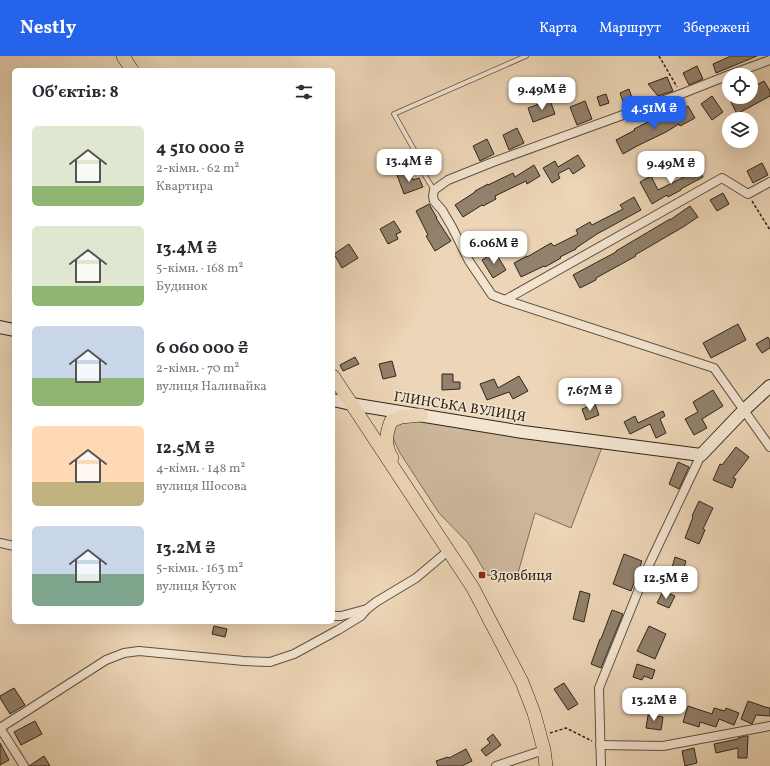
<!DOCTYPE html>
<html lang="uk">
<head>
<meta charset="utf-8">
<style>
	:root { --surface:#fff; --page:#f2f2f3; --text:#2b2b33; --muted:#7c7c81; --accent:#2563eb }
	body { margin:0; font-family:Vollkorn,serif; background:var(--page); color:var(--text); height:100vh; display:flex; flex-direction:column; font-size:15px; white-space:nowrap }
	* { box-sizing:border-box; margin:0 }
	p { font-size:13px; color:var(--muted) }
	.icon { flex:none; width:22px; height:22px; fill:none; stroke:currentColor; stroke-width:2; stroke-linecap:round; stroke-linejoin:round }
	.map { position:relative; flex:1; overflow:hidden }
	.sheet { position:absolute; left:12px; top:12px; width:323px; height:556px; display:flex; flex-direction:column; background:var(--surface); border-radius:6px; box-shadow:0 4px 16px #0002 }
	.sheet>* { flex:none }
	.tools { position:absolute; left:722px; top:12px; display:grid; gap:8px }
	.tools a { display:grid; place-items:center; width:36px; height:36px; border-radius:50%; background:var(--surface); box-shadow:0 4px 16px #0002; font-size:20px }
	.price { position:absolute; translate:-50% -34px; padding:0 9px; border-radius:8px; background:#fff; color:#222; font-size:13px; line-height:26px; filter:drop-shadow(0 1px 2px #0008) }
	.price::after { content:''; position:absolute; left:50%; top:24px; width:12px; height:9px; margin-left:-6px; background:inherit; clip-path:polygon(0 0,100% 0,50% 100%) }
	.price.on { background:var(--accent); color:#fff }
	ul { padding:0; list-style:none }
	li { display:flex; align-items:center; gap:12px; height:100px; padding:0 20px }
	li span { display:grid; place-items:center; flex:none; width:112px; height:80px; border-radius:6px; color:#555 }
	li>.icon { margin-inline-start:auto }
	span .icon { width:48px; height:48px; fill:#fffc; stroke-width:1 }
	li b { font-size:17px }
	h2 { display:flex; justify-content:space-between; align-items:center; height:48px; padding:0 20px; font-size:17px }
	header { display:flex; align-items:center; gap:24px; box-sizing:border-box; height:56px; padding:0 20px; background:var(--accent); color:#fff }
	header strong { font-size:19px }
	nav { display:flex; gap:22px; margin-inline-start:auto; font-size:14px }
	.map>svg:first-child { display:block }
	.green { fill:#cdb89c; stroke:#7e6e5c }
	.building { fill:#92816c; stroke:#2f251b }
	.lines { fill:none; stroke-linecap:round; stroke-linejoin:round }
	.lane-casing { stroke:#5e5142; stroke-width:5.5 }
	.street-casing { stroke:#5e5142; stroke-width:10 }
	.secondary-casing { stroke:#2f251b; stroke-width:14 }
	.primary-casing { stroke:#2f251b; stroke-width:14 }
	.path { stroke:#2f251b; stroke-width:1.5; stroke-dasharray:3 2; stroke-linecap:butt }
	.lane { stroke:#f3e4d0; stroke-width:4 }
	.street { stroke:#f3e4d0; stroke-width:8 }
	.secondary { stroke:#f3e4d0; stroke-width:12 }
	.primary { stroke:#edd6b7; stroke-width:13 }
	.poi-dot { fill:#8f2418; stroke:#f3e4d0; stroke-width:1.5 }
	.labels { text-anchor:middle; stroke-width:3; stroke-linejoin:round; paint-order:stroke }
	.street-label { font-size:14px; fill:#2f251b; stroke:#f3e4d0 }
	.poi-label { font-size:14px; fill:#2f251b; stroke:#f3e4d0; text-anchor:start }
</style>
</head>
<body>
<header>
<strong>Nestly</strong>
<nav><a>Карта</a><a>Маршрут</a><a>Збережені</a></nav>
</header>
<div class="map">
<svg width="770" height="710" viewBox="0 0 770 710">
	<rect width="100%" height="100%" fill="#edd6b7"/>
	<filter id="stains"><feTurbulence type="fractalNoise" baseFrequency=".005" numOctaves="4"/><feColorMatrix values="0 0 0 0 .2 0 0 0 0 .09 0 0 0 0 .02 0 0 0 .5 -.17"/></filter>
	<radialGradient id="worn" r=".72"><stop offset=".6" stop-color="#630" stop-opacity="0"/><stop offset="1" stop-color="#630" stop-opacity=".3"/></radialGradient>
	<path class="green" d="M397,361L604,386L571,472L535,457L516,524L487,519L468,487L439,457L400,397L392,380Z"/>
	<g class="building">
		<path d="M731,0H757L716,17L713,8Z"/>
		<path d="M697,10L703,23L689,29L683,17Z"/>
		<path d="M667,21L673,35L658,40L648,28Z"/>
		<path d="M764,25L770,35V40L737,58L730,44L737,41H751V32Z"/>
		<path d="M629,33L632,42L623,46L620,37Z"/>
		<path d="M606,38L609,47L600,50L597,41Z"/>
		<path d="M712,40L723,56L712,64L701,48Z"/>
		<path d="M550,44L555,58L533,66L528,52Z"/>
		<path d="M585,45L592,63L577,69L570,51Z"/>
		<path d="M688,50L695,62L680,70L679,68L666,76L637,90L623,98L616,84L635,74L634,73L650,65L651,68L671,57L672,59Z"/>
		<path d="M517,72L524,87L509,94L503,79Z"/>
		<path d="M487,83L494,98L480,105L473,90Z"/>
		<path d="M578,99L585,110L573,118L569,112L558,118L560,122L552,127L543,112L555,105L558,111Z"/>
		<path d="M762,107L768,119L753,127L747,115Z"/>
		<path d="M697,108L703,121L681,133V134L668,141L667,139L652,148L640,126L651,120L658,134L686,120L683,115Z"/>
		<path d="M534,109L540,120L527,128L526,125L495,140L496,143L483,150L482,149L463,161L455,149L475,136V135L488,128V129L513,117L515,121Z"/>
		<path d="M409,115L413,124L419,122L423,131L404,138L397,119Z"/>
		<path d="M723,137L729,148L717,155L710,144Z"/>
		<path d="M634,141L641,154L597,178L576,192V193L560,201L561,202L545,211L544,210L521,221L514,207L527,200V201L551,187L554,190L578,178L576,174L590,166L592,169L623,153L620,149Z"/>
		<path d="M429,148L437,162H436L451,185L435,195L426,180L428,179L416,155Z"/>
		<path d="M690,150L698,161L683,171L635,199L636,200L596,222V224L580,232L573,219L616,196V195L670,163V164Z"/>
		<path d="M394,165L401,176L396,178L398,183L388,188L380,173Z"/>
		<path d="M349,188L358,202L342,212L334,198Z"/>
		<path d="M495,196L506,214L493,222L482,204Z"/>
		<path d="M738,268L746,284L711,302L703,287Z"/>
		<path d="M768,281L770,285V292L762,297L756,288Z"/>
		<path d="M355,301L359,308L343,315L340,309Z"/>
		<path d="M392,305L396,320L383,323L379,308Z"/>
		<path d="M442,318H453V326H460V333L442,334Z"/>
		<path d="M519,320L528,335L513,343L509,336L487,344L480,328L494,323L498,332Z"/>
		<path d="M713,334L723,350L702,363L707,372L694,379L685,363L698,356L693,346Z"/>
		<path d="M595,348L599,359L586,364L582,353Z"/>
		<path d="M663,355L665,360L660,363L666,377L656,382L650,368L630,378L624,366L635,360L638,367Z"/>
		<path d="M736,391L749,401L733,422L736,423L732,432L713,424L720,408L722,409Z"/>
		<path d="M678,406L689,411L679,433L669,428Z"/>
		<path d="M699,445L713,452L703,473L705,474L699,488L685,482L693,461L692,460Z"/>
		<path d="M624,498L642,505L631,535L613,528Z"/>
		<path d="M675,501L686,505L682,519L671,515Z"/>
		<path d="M580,535L590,538L584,566L573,563Z"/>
		<path d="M663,535L675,540L669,552L657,547Z"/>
		<path d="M612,554L623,558L601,612L591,608L600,583H601Z"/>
		<path d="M214,570L227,573L225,581L212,578Z"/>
		<path d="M649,570L666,578L655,603L637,595Z"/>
		<path d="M637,608L655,614L652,623L644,620L642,624L633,621Z"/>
		<path d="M564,627L578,648L568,654L554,633Z"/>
		<path d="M14,632L25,649L10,658L0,642V640Z"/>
		<path d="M748,645L765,651L770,652V660L756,659L752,668L741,663Z"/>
		<path d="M688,650L712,658L714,652L725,655L726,652L739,657L734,669L719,663L716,671L700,666L699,671L683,666Z"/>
		<path d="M648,659L663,661L661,674L646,672Z"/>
		<path d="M35,665L42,678L21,689L14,676Z"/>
		<path d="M493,678L501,689L486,700L481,694L490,687L487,683Z"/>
		<path d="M745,680H748L747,702H738V692L716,697L714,688L738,683V682Z"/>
		<path d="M0,687L9,704L0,709Z"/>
		<path d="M694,692L697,707L685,710L682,695Z"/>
		<path d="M466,693L472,705L462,710H438L436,705L448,701L449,702Z"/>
		<path d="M44,700L50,710H29Z"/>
	</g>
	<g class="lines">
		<g class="lane-casing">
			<path id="lane" d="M434,134L424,118L416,97L394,58L526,0"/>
		</g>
		<g class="street-casing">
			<g id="street">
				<path d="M729,19L681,38L493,106L448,124L434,134L433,140L434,145L442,154L452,171L469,205L492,239L505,244L714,312L770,391"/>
				<path d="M729,19L770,4"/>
				<path d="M505,244L722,122L748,138L770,126"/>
				<path d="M0,487L14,490"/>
				<path d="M333,560H341L367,553L376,546L416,522L448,495"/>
				<path d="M0,672L22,658L106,604L124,597L139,595L244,605L270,606L294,598L338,574L361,560L367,553"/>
				<path d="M0,672L24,710"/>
				<path d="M600,689L663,690L770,670"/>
				<path d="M496,710L544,694"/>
				<path d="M601,710L599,632L647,513L701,399"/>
			</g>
		</g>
		<g class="secondary-casing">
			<g id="secondary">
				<path d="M0,271L14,274"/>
				<path d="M333,344L351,348L523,376L701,399L744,354L770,330"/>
			</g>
		</g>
		<g class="primary-casing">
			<g id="primary">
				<path d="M123,0L132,14"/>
				<path d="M333,320L473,532L522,626L534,657L544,694L546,710"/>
				<path d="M392,402C384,389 386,378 391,365L401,361L421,359"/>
			</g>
		</g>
		<g class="path">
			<path d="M659,0L677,31"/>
			<path d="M752,145L770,174"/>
			<path d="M550,677L566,672L592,685"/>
		</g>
		<use href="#lane" class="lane"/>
		<use href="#street" class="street"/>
		<use href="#secondary" class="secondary"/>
		<use href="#primary" class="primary"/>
	</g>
	<rect class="poi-dot" x="478" y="515" width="8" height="8" rx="2"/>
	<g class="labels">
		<g class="street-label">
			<text transform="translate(460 350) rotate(9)" y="5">ГЛИНСЬКА ВУЛИЦЯ</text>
		</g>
		<g class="poi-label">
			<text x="490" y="524">Здовбиця</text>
		</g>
	</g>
	<rect width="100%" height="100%" filter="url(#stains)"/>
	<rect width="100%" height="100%" fill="url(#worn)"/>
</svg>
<div class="tools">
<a><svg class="icon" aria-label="locate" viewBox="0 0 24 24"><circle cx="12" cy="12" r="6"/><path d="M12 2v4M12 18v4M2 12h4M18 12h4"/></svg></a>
<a><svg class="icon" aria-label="layers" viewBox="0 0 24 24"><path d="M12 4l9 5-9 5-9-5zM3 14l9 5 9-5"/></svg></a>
</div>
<b class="price" style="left:542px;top:55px">9.49M ₴</b>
<b class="price on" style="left:654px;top:74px">4.51M ₴</b>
<b class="price" style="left:409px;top:127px">13.4M ₴</b>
<b class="price" style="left:671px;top:129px">9.49M ₴</b>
<b class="price" style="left:494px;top:209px">6.06M ₴</b>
<b class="price" style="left:590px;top:356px">7.67M ₴</b>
<b class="price" style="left:666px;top:544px">12.5M ₴</b>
<b class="price" style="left:654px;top:666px">13.2M ₴</b>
<section class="sheet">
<h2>Об’єктів: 8<svg class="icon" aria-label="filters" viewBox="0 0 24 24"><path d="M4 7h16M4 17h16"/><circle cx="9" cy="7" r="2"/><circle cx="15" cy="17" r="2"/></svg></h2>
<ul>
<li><span style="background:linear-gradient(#dfe7d0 75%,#8fb573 0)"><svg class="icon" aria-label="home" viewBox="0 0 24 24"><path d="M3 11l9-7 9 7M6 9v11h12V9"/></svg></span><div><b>4 510 000 ₴</b><p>2-кімн. · 62 m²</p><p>Квартира</p></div></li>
<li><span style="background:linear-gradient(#dfe7d0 75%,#8fb573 0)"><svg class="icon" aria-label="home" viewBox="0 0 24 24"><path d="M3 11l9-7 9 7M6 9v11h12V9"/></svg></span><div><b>13.4M ₴</b><p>5-кімн. · 168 m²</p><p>Будинок</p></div></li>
<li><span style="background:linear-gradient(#c9d6e8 65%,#8fb573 0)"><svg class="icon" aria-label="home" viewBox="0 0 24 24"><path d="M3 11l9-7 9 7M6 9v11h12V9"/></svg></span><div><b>6 060 000 ₴</b><p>2-кімн. · 70 m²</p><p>вулиця Наливайка</p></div></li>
<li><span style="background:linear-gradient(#ffd9b3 70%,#c2b280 0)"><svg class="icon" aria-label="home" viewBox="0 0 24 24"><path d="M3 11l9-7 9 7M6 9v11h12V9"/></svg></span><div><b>12.5M ₴</b><p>4-кімн. · 148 m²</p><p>вулиця Шосова</p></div></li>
<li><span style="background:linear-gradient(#c9d6e8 60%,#7fa58c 0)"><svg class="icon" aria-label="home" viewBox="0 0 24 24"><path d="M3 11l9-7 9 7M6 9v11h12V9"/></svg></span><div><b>13.2M ₴</b><p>5-кімн. · 163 m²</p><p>вулиця Куток</p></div></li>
</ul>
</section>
</div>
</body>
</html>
